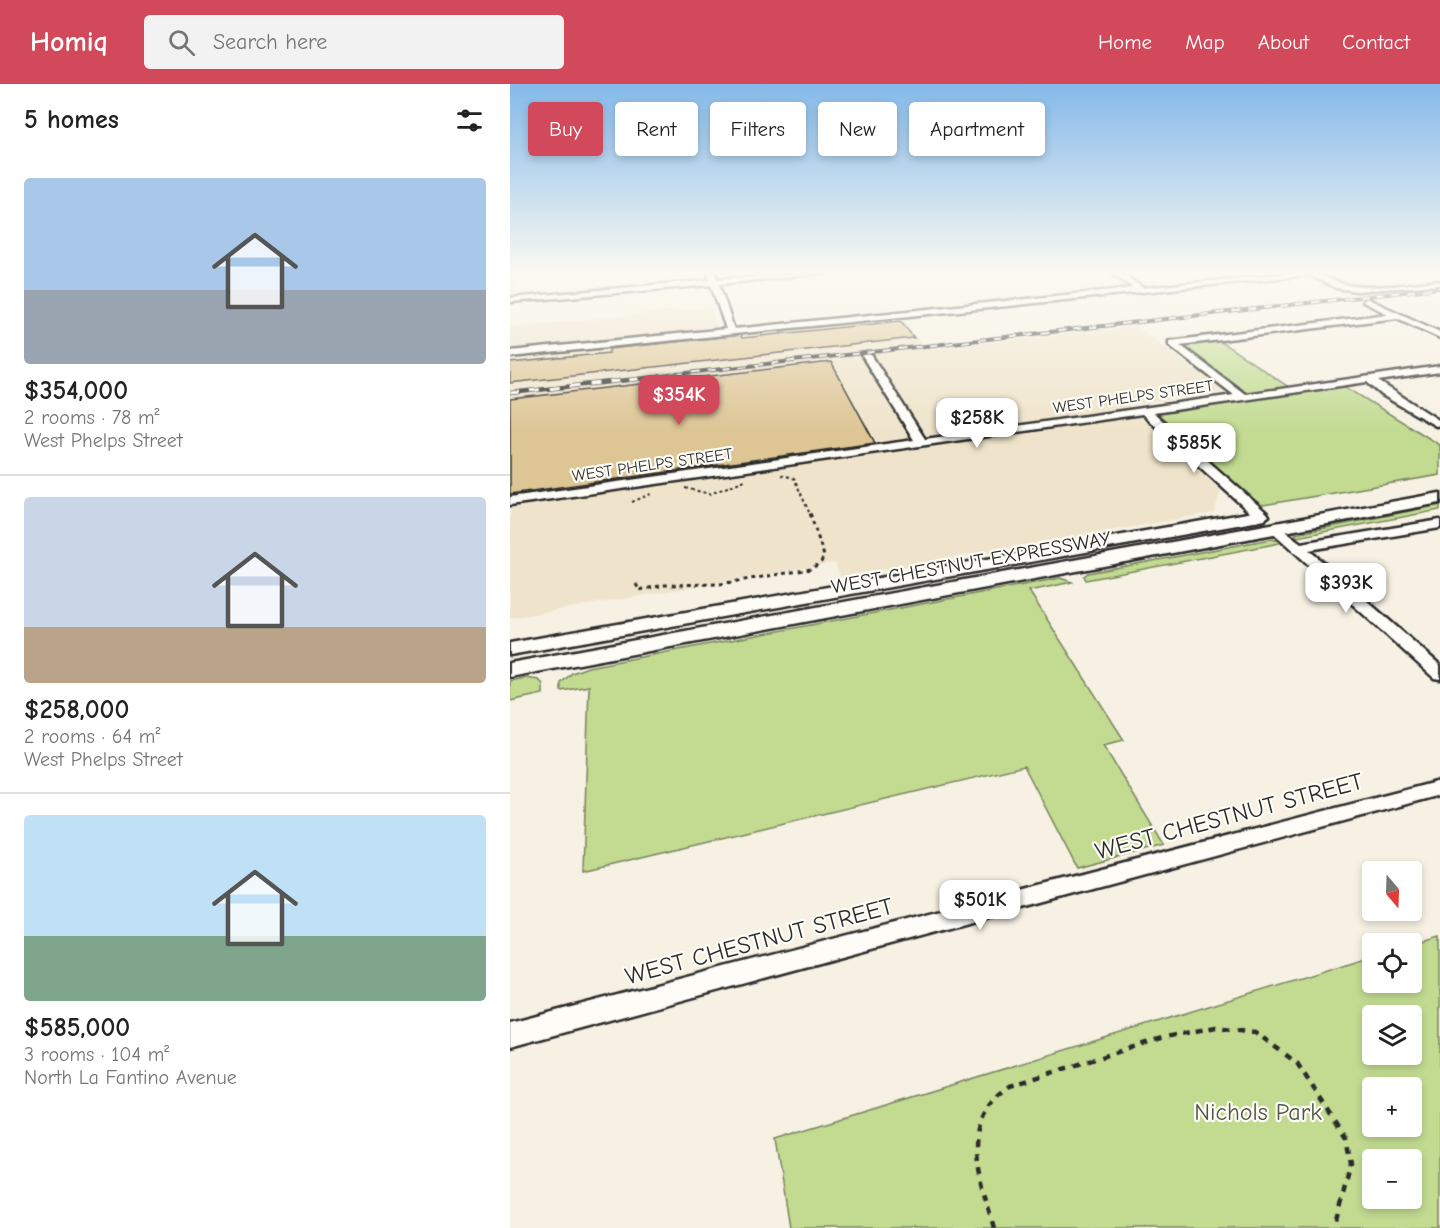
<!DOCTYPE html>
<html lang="en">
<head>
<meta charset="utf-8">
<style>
	:root { --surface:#fff; --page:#f2f2f2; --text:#222; --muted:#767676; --line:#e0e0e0; --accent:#d1495b }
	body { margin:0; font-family:"Comic Neue",sans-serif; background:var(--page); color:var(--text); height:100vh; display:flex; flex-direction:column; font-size:22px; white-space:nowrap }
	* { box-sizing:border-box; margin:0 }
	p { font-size:20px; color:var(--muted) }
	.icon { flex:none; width:33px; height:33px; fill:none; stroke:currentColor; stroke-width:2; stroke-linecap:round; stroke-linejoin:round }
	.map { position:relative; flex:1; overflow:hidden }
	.sheet { display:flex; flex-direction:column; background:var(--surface); width:510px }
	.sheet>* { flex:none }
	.banner { position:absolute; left:18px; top:18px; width:570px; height:54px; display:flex; gap:12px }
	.needle { width:39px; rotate:161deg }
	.controls { position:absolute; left:852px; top:777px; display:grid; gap:12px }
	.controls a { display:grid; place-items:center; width:60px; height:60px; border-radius:6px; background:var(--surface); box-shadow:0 3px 9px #0003; font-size:30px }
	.price { position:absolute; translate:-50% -51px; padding:0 14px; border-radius:12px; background:#fff; color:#222; font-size:20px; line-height:39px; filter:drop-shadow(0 2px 3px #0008) }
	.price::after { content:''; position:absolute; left:50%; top:36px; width:18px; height:14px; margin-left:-9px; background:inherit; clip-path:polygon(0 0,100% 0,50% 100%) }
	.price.current { background:var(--accent); color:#fff }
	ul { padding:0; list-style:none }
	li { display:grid; align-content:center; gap:12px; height:318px; padding:0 24px }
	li+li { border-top:2px solid var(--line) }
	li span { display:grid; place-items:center; height:186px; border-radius:6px; color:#555 }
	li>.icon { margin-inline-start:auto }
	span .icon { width:108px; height:108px; fill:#fffc; stroke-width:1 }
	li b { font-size:26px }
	h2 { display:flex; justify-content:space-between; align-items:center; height:72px; padding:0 24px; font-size:26px }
	.tag { padding:0 21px; border-radius:6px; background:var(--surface); box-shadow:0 3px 9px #0003; font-size:21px; line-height:54px }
	.tag.current { background:var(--accent); color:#fff }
	header { display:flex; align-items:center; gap:36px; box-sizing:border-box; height:84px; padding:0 30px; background:var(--accent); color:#fff }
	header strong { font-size:28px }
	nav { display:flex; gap:33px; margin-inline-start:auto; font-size:21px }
	.search { width:420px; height:54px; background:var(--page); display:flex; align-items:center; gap:15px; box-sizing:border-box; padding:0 21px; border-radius:6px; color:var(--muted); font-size:22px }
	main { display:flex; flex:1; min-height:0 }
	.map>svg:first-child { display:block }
	.built { fill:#efe4cb }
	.green { fill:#c2db91; stroke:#76835e; stroke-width:1.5; fill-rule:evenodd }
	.building { fill:#ddc594; stroke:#2b2b2b; stroke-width:1.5 }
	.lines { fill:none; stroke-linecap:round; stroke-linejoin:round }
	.minor-casing { stroke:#2b2b2b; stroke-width:5 }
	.major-casing { stroke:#2b2b2b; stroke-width:5 }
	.path-far2 { stroke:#2b2b2b; stroke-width:2; stroke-dasharray:3 3; stroke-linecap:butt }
	.path-far1 { stroke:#2b2b2b; stroke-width:3; stroke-dasharray:4 4; stroke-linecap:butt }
	.path { stroke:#2b2b2b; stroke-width:4.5; stroke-dasharray:7 7; stroke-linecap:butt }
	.minor { fill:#fdfcf7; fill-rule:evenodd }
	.major { fill:#fdfcf7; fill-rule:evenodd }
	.rail-far1-casing { stroke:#2b2b2b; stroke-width:4 }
	.rail-casing { stroke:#2b2b2b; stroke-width:4.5 }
	.rail-far1 { stroke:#fdfcf7; stroke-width:2; stroke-dasharray:8; stroke-linecap:butt }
	.rail { stroke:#fdfcf7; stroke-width:3; stroke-dasharray:10; stroke-linecap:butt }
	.labels { text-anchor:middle; stroke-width:4.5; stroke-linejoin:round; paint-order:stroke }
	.far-street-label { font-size:16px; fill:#2b2b2b; stroke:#fdfcf7 }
	.street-label { font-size:20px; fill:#2b2b2b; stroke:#fdfcf7 }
	.near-street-label { font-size:24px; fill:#2b2b2b; stroke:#fdfcf7 }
	.near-park-label { font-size:24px; fill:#515744; stroke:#fdfcf7 }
</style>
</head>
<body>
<header>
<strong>Homiq</strong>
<div class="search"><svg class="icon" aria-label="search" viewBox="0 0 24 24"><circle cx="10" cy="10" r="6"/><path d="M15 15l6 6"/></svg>Search here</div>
<nav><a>Home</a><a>Map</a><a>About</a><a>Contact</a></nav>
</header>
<main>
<section class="sheet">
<h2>5 homes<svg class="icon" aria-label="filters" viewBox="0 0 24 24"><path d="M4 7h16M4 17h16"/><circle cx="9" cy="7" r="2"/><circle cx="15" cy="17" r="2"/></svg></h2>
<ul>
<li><span style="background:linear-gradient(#a9c7e8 60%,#9aa5b1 0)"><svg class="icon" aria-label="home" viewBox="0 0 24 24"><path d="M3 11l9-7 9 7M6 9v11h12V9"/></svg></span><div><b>$354,000</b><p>2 rooms · 78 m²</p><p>West Phelps Street</p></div></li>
<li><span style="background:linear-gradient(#c9d6e8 70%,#b9a48a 0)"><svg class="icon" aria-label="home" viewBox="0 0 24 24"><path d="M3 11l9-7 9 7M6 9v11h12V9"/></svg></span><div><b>$258,000</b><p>2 rooms · 64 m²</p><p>West Phelps Street</p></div></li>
<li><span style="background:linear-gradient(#bfe0f5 65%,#7fa58c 0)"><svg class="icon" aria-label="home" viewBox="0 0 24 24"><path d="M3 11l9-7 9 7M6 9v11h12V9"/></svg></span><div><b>$585,000</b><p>3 rooms · 104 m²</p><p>North La Fantino Avenue</p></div></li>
</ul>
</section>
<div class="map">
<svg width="930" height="1144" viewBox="0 0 930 1144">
	<rect width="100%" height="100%" fill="#f7f1e3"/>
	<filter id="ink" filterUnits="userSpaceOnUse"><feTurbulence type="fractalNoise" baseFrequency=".0167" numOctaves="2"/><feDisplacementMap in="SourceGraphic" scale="12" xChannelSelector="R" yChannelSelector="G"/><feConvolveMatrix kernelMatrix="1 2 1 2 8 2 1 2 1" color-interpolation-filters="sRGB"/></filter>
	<g filter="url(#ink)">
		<g class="built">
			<path d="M0,188H80L8,193L3,214H0Z"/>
			<path d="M201,223L209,252L391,233L416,265L626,242L716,308L618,321L711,407L704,429L330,493L325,479L0,534V243Z"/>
		</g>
		<g class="green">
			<path d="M705,254L779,303L743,308L729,307L670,264V260Z"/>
			<path d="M834,302L930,361V391L753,421L743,416L648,332L651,328Z"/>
			<path d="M930,421V426L787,453L785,450Z"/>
			<path d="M761,455L775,458L576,496L574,492L578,489Z"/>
			<path d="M550,494L562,498L519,507L614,656L593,661L654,761L567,784L514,682L73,787L79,602L51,607V599L62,589L78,583Z"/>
			<path d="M15,594L29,596L33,600V610L0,617V597Z"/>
			<path d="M930,852V1144H279L265,1055L862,872V898H902V860ZM862,932H902V970H862ZM862,1004H902V1042H862ZM862,1076H902V1114H862Z"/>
		</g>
		<g class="building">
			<path d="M391,237L404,254L0,299V279L99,269V265L230,251L232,254Z"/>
			<path d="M321,278L365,359L0,410V315Z"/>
		</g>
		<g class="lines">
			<g class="minor-casing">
				<g id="minor">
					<path d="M197,188H205L207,195L322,188L209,200L224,245L623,204L601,188H610L633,204L791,188C811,188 825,201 845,202C872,205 903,199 930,197V201L846,207L826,204L799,191L0,273V267L216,245L201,201L0,218V214L200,196Z"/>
					<path d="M856,214L930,248V254L887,234L670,261L735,310L930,282V288L868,297L930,337V341L926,342L872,311L857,298L644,329L757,429L759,432L752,436L747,435L632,330L0,421V413L404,356L352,272L357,269L362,272L415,355L724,311L659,261V257L878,230L853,218Z"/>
					<path d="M930,436V444L799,466L930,581V595L924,594L758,444L765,440L791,459Z"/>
					<path d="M930,697V711L0,963V939Z"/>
				</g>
			</g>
			<g class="major-casing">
				<g id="major">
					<path d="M930,409V419L0,593V579Z"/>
					<path d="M749,427L757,432L755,436L0,571V559Z"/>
				</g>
			</g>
			<g class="path-far2">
				<path d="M271,391L284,394L299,428"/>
				<path d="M175,404L200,410L235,396"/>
				<path d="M122,418L143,409"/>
			</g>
			<path class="path-far1" d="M126,500L129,506L155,501L210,500L301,485L311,478L314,472L299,426"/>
			<path class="path" d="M484,1144C469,1091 446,1039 500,1002L655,953L706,943L745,948L787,979L836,1054L841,1080L824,1144"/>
			<use href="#minor" class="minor"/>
			<use href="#major" class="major"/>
			<g class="rail-far1-casing">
				<path id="rail-far1" d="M150,292L930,204"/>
			</g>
			<g class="rail-casing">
				<path id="rail" d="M0,309L164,291"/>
			</g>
			<use href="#rail-far1" class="rail-far1"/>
			<use href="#rail" class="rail"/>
		</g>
	</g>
	<linearGradient id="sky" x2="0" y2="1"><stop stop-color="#84b9e9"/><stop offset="0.54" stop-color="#fbf9f2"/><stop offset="1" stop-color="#fbf9f2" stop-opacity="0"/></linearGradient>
	<rect width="930" height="348" fill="url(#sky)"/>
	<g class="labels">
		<g class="far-street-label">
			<text transform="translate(623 312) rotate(-8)" y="6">WEST PHELPS STREET</text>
			<text transform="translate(142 380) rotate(-8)" y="6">WEST PHELPS STREET</text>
		</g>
		<g class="street-label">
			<text transform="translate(461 478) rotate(-10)" y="7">WEST CHESTNUT EXPRESSWAY</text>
		</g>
		<g class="near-street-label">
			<text transform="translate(719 732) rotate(-15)" y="8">WEST CHESTNUT STREET</text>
			<text transform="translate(249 857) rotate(-15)" y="8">WEST CHESTNUT STREET</text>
		</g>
		<g class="near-park-label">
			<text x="748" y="1036">Nichols Park</text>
		</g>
	</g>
</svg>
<div class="controls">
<a><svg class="needle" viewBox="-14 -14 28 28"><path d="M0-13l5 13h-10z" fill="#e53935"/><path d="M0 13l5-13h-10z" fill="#767676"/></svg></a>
<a><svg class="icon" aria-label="locate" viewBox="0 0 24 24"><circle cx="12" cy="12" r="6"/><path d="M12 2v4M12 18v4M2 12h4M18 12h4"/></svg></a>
<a><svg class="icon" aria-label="layers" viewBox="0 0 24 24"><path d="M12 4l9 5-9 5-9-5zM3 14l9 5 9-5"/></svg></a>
<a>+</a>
<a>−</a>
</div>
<b class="price current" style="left:169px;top:342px">$354K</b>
<b class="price" style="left:467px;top:365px">$258K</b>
<b class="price" style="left:684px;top:390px">$585K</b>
<b class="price" style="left:836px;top:530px">$393K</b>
<b class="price" style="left:470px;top:847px">$501K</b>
<div class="banner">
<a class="tag current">Buy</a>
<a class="tag">Rent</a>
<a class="tag">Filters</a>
<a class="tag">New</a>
<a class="tag">Apartment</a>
</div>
</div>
</main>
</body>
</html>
